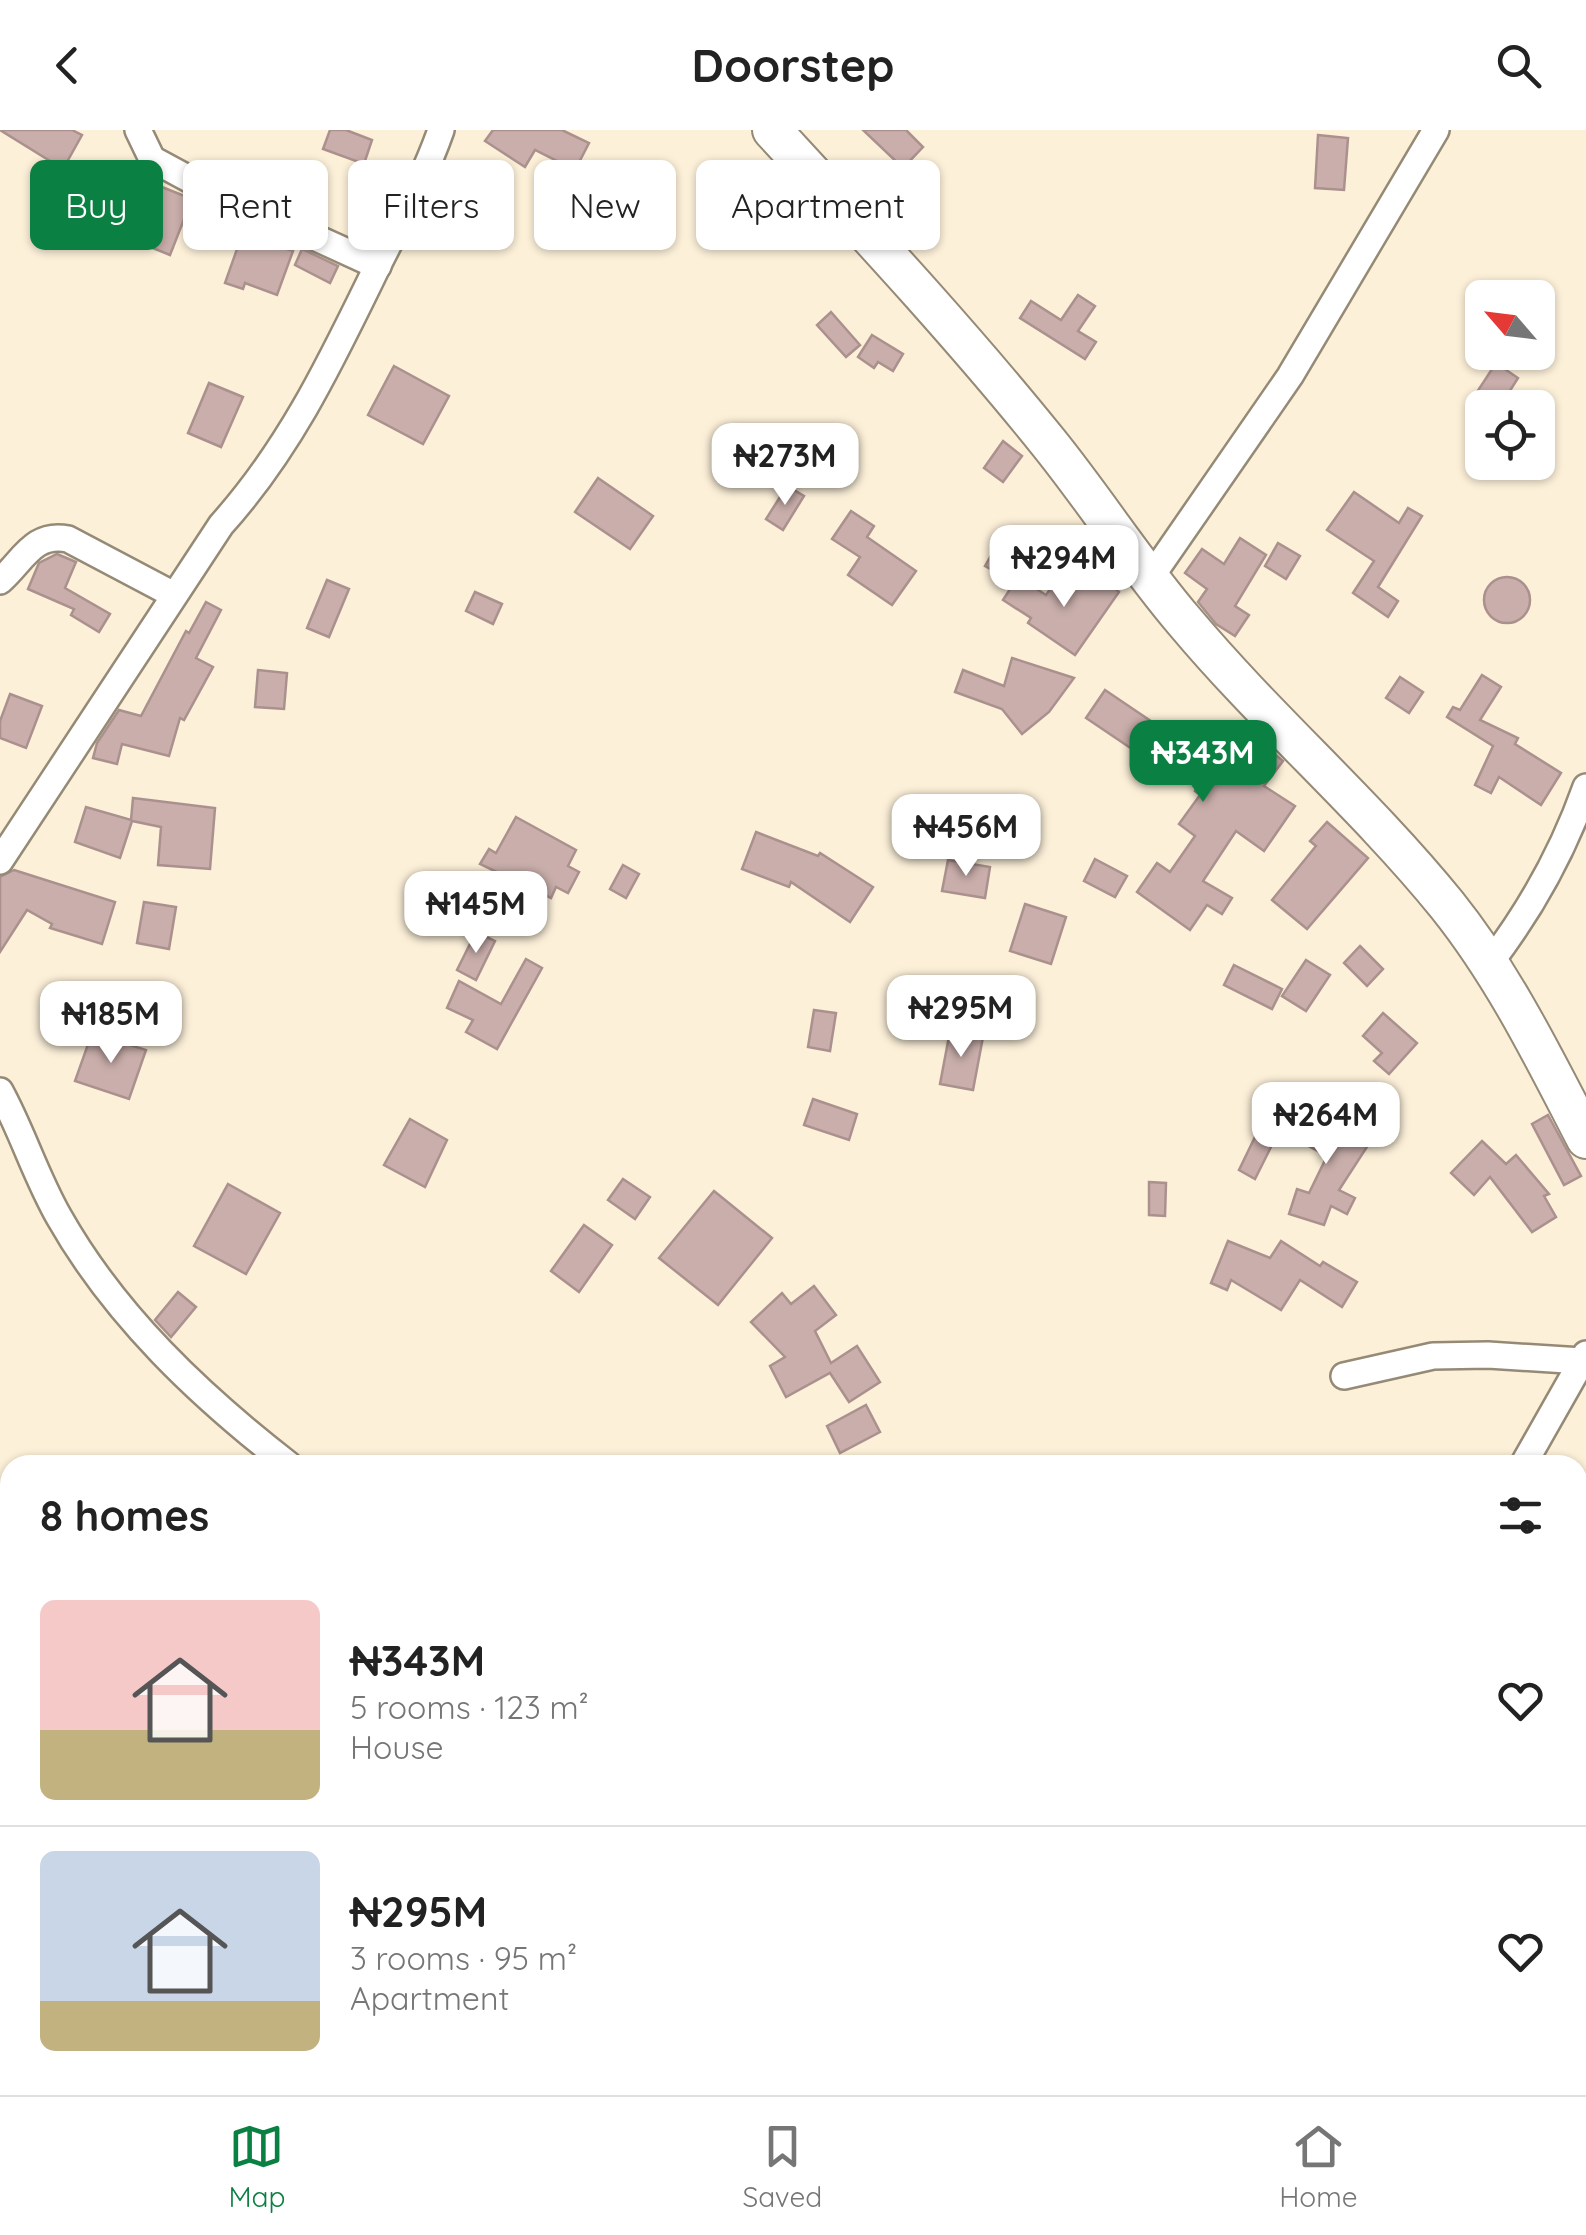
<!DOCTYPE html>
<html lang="en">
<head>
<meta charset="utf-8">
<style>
	:root { --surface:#fff; --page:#f2f2f2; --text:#222; --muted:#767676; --line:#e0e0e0; --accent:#0b8043 }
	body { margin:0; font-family:Quicksand,sans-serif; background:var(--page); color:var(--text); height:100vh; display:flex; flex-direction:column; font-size:38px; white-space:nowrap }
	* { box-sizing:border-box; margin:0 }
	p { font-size:32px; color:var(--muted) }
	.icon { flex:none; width:55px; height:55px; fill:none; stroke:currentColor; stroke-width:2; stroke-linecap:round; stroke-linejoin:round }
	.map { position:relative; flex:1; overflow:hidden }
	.side { position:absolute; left:0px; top:1325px; width:1588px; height:640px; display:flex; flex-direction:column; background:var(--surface); border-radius:30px 30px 0 0; box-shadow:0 2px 8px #0004 }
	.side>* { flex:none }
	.top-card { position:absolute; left:30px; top:30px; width:1000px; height:90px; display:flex; gap:20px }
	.needle { width:65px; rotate:298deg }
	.buttons { position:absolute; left:1465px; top:150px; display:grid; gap:20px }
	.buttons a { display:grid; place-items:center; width:90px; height:90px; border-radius:15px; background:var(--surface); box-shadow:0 2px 8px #0004; font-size:50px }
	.price { position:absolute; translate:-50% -85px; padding:0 22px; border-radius:20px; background:#fff; color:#222; font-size:32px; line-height:65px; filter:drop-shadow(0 2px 5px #0008) }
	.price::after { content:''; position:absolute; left:50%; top:60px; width:30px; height:22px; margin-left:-15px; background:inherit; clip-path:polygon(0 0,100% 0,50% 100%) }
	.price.on { background:var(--accent); color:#fff }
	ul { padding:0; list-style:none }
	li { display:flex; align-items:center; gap:30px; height:250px; padding:0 40px }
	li+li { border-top:2px solid var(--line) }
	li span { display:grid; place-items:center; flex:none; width:280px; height:200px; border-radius:15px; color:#555 }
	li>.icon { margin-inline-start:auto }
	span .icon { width:120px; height:120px; fill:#fffc; stroke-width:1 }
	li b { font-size:42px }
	h2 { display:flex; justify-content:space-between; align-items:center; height:120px; padding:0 40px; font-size:42px }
	.pill { padding:0 35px; border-radius:15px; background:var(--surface); box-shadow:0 2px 8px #0004; font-size:35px; line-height:90px }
	.pill.on { background:var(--accent); color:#fff }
	header { display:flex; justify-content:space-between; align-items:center; height:130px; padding:0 40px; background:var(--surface); font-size:45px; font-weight:800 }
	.menu { display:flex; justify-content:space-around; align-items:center; height:140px; border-top:2px solid var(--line); background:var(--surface); font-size:28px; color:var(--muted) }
	.menu a { display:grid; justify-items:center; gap:5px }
	.menu .on { color:var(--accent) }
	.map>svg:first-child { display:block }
	.building { fill:#c9aeab; stroke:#ab918e; stroke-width:2.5 }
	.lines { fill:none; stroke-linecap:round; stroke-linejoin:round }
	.minor-casing { stroke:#958a76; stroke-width:30 }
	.secondary-casing { stroke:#958a76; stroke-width:42 }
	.minor { stroke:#fff; stroke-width:25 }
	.secondary { stroke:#fff; stroke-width:38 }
</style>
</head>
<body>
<header><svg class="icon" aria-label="back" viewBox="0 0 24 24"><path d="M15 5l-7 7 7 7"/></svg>Doorstep<svg class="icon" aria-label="search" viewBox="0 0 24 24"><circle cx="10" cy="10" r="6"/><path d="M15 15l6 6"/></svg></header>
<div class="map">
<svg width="1586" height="1965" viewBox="0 0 1586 1965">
	<rect width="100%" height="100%" fill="#fcf0d9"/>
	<g class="building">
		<path d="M0,0H72L82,5L63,39Z"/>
		<path d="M330,0H346L372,10L364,34L323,19Z"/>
		<path d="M493,0H562L589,13L575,40L535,20L525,37L485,11Z"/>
		<path d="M863,0H906L923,17L903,38Z"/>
		<path d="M1318,5L1348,8L1344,60L1315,58Z"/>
		<path d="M132,45L192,69L170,125L110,101Z"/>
		<path d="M242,105L293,121L277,165L245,153L243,159L225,153Z"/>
		<path d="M302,119L338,136L330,153L295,135Z"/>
		<path d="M1078,165L1095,176L1078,201L1096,212L1085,229L1020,188L1031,171L1061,190Z"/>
		<path d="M831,182L860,215L846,227L817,195Z"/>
		<path d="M872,205L903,224L893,241L878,232L874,238L858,227Z"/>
		<path d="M1496,233L1518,248L1499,278H1489L1473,268Z"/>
		<path d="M394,236L449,266L423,314L368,285Z"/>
		<path d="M209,253L243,267L221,317L188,303Z"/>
		<path d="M1003,311L1022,326L1003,352L984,338Z"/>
		<path d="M598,348L653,386L630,419L575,382Z"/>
		<path d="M787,356L804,366L783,400L766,389Z"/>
		<path d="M1354,362L1399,393L1408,378L1422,386L1378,457L1398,471L1388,487L1353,463L1374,431L1327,400Z"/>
		<path d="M851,381L874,396L867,407L916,441L892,475L848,445L860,427L832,409Z"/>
		<path d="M1240,408L1266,425L1235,476L1249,485L1235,506L1216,494L1198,472L1207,459L1185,443L1202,419L1224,434Z"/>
		<path d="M1278,413L1300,426L1286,449L1265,436Z"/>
		<path d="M997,415L1017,426L1005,447L985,436Z"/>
		<path d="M57,424L76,432L65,458L110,484L99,502L71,485L74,479L28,459L39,433Z"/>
		<path d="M1099,444L1119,462L1075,525L1028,493L1031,488L1003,470L1018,447L1046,465L1053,455L1070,466L1078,453L1086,458Z"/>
		<circle cx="1507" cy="470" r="23"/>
		<path d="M327,450L349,459L329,507L307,498Z"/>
		<path d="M475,462L502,474L493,494L466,481Z"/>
		<path d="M206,472L221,480L196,528L213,537L184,590L180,588L169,626L122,614L117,634L93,628L97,613L119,580L141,586L186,501L189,503Z"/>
		<path d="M1012,528L1074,548L1049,582L1022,604L1002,579L955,562L963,540L1004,556Z"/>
		<path d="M258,540L287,543L284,579L255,577Z"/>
		<path d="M1482,545L1501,557L1480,590L1518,608L1515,614L1561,643L1541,675L1499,647L1491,663L1475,655L1493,616L1447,587L1453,577L1460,580Z"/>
		<path d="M1400,547L1423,562L1409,583L1386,568Z"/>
		<path d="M1105,560L1176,608L1185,594L1230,622L1246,600L1283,631L1264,656L1295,676L1264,721L1236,701L1203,751L1232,768L1222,784L1207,775L1190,800L1137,762L1157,733L1170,742L1195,706L1179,694L1200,665L1195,661L1204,647L1146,612L1138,623L1086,588Z"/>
		<path d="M10,564L42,576L26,618L0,608V591Z"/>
		<path d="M133,668L215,678L210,739L158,735L161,697L132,691L120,728L75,712L86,677L131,690Z"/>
		<path d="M516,687L576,720L568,736L579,742L568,763L556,757L551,768L480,734L489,719L496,723Z"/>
		<path d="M1327,692L1368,728L1307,799L1272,770L1316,716L1310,711Z"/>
		<path d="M756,702L818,726L820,723L873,757L850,792L791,752L789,757L742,739Z"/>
		<path d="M1095,729L1127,746L1115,767L1084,751Z"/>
		<path d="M948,730L990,737L985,768L942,761Z"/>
		<path d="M623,735L639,744L626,768L610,759Z"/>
		<path d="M14,740L115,772L102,814L50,798L52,794L27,780L0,822V747Z"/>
		<path d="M144,772L176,777L169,819L137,813Z"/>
		<path d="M1025,774L1066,787L1051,834L1010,821Z"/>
		<path d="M476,802L495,811L476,850L457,840Z"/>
		<path d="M1360,816L1383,839L1367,856L1344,833Z"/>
		<path d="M526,829L542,838L497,919L466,902L473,890L447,878L459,851L501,874Z"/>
		<path d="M1306,830L1330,845L1306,881L1282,866Z"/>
		<path d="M1234,835L1282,859L1272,879L1224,855Z"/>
		<path d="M814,880L836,883L830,921L808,917Z"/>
		<path d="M1383,883L1417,913L1389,944L1374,931L1382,923L1363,906Z"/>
		<path d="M950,901L983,907L973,960L940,954Z"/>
		<path d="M92,903L146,920L129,969L75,951Z"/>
		<path d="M813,969L857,984L849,1010L804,995Z"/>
		<path d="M1288,980L1336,1008L1346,992L1372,1009L1339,1060L1355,1068L1347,1084L1331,1076L1324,1095L1289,1084L1297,1059L1309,1063L1327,1026L1277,999Z"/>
		<path d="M1548,985L1581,1046L1564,1055L1532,994Z"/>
		<path d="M410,989L447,1010L425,1057L384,1035Z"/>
		<path d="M1255,1007L1272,1015L1255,1049L1239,1040Z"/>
		<path d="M1482,1011L1506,1034L1516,1025L1549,1064L1544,1066L1556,1087L1532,1102L1490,1047L1474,1065L1451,1043Z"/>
		<path d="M623,1049L650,1067L635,1089L608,1070Z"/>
		<path d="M1149,1052L1166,1053L1165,1086L1149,1085Z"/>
		<path d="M228,1054L280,1083L246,1144L194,1116Z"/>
		<path d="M714,1061L772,1108L718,1175L659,1128Z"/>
		<path d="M584,1095L612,1115L579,1162L551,1141Z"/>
		<path d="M1228,1111L1270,1128L1281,1111L1320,1136L1323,1132L1357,1152L1342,1177L1300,1150L1281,1180L1231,1150L1227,1160L1211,1153Z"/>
		<path d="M814,1156L836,1185L815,1201L831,1233L857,1216L880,1252L849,1272L830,1243L786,1267L770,1236L785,1227L751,1192L782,1163L791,1174Z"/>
		<path d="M178,1162L196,1177L171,1207L155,1190Z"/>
		<path d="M866,1275L880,1302L840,1323L827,1296Z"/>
	</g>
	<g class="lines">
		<g class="minor-casing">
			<g id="minor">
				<path d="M138,0L152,29L202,56L378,136"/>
				<path d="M1151,447L1290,246L1436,0"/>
				<path d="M0,451C23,431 33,402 68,409L174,465"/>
				<path d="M0,731L221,395C292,316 333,227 379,133C401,89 425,46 441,0"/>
				<path d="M1490,833C1532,778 1563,722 1586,657"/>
				<path d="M0,961C22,1001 36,1047 59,1087C115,1186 200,1266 289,1335"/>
				<path d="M1344,1246L1433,1226L1488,1225L1582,1231"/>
				<path d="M1523,1335L1586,1224"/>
				<path d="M1383,1955L1394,1965"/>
				<path d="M1119,1957L1158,1959L1170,1955"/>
				<path d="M341,1965L346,1955"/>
			</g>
		</g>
		<g class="secondary-casing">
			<g id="secondary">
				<path d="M772,0C866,102 961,204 1048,312C1095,370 1136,435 1185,492C1268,591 1366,675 1447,775C1504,846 1544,928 1586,1009"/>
				<path d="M0,1883L10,1886"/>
				<path d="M266,1955L303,1965"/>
			</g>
		</g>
		<use href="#minor" class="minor"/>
		<use href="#secondary" class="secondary"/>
	</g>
</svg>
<div class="buttons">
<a><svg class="needle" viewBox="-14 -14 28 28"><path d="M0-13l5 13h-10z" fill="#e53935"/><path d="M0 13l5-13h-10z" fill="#767676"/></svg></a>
<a><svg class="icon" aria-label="locate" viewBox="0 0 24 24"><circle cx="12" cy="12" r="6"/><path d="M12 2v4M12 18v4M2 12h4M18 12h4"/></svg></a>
</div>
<b class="price" style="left:785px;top:378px">₦273M</b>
<b class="price" style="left:1064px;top:480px">₦294M</b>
<b class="price on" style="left:1203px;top:675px">₦343M</b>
<b class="price" style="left:966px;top:749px">₦456M</b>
<b class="price" style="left:476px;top:826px">₦145M</b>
<b class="price" style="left:961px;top:930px">₦295M</b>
<b class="price" style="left:111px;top:936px">₦185M</b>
<b class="price" style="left:1326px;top:1037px">₦264M</b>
<div class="top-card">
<a class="pill on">Buy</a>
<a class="pill">Rent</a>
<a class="pill">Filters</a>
<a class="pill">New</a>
<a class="pill">Apartment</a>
</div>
<section class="side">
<h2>8 homes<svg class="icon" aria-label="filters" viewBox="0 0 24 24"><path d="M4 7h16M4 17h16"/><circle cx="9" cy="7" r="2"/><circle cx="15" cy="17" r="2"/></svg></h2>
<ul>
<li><span style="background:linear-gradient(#f6c9c9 65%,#c2b280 0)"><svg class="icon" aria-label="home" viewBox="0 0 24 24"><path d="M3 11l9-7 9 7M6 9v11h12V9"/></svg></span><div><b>₦343M</b><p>5 rooms · 123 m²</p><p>House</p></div><svg class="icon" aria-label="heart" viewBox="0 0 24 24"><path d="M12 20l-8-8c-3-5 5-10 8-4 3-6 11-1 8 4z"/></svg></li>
<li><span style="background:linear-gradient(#c9d6e8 75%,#c2b280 0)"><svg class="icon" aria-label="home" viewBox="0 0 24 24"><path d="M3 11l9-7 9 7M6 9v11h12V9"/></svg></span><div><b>₦295M</b><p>3 rooms · 95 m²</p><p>Apartment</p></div><svg class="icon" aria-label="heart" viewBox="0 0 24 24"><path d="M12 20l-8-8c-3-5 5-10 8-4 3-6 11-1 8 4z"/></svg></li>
</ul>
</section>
</div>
<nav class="menu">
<a class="on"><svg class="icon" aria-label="map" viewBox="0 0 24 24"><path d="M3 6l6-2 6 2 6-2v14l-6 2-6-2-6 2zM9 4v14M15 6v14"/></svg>Map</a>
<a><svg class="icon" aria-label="saved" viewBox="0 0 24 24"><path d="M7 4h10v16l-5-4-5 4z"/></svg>Saved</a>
<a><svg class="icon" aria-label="home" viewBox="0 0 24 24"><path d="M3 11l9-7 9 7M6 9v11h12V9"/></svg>Home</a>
</nav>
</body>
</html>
